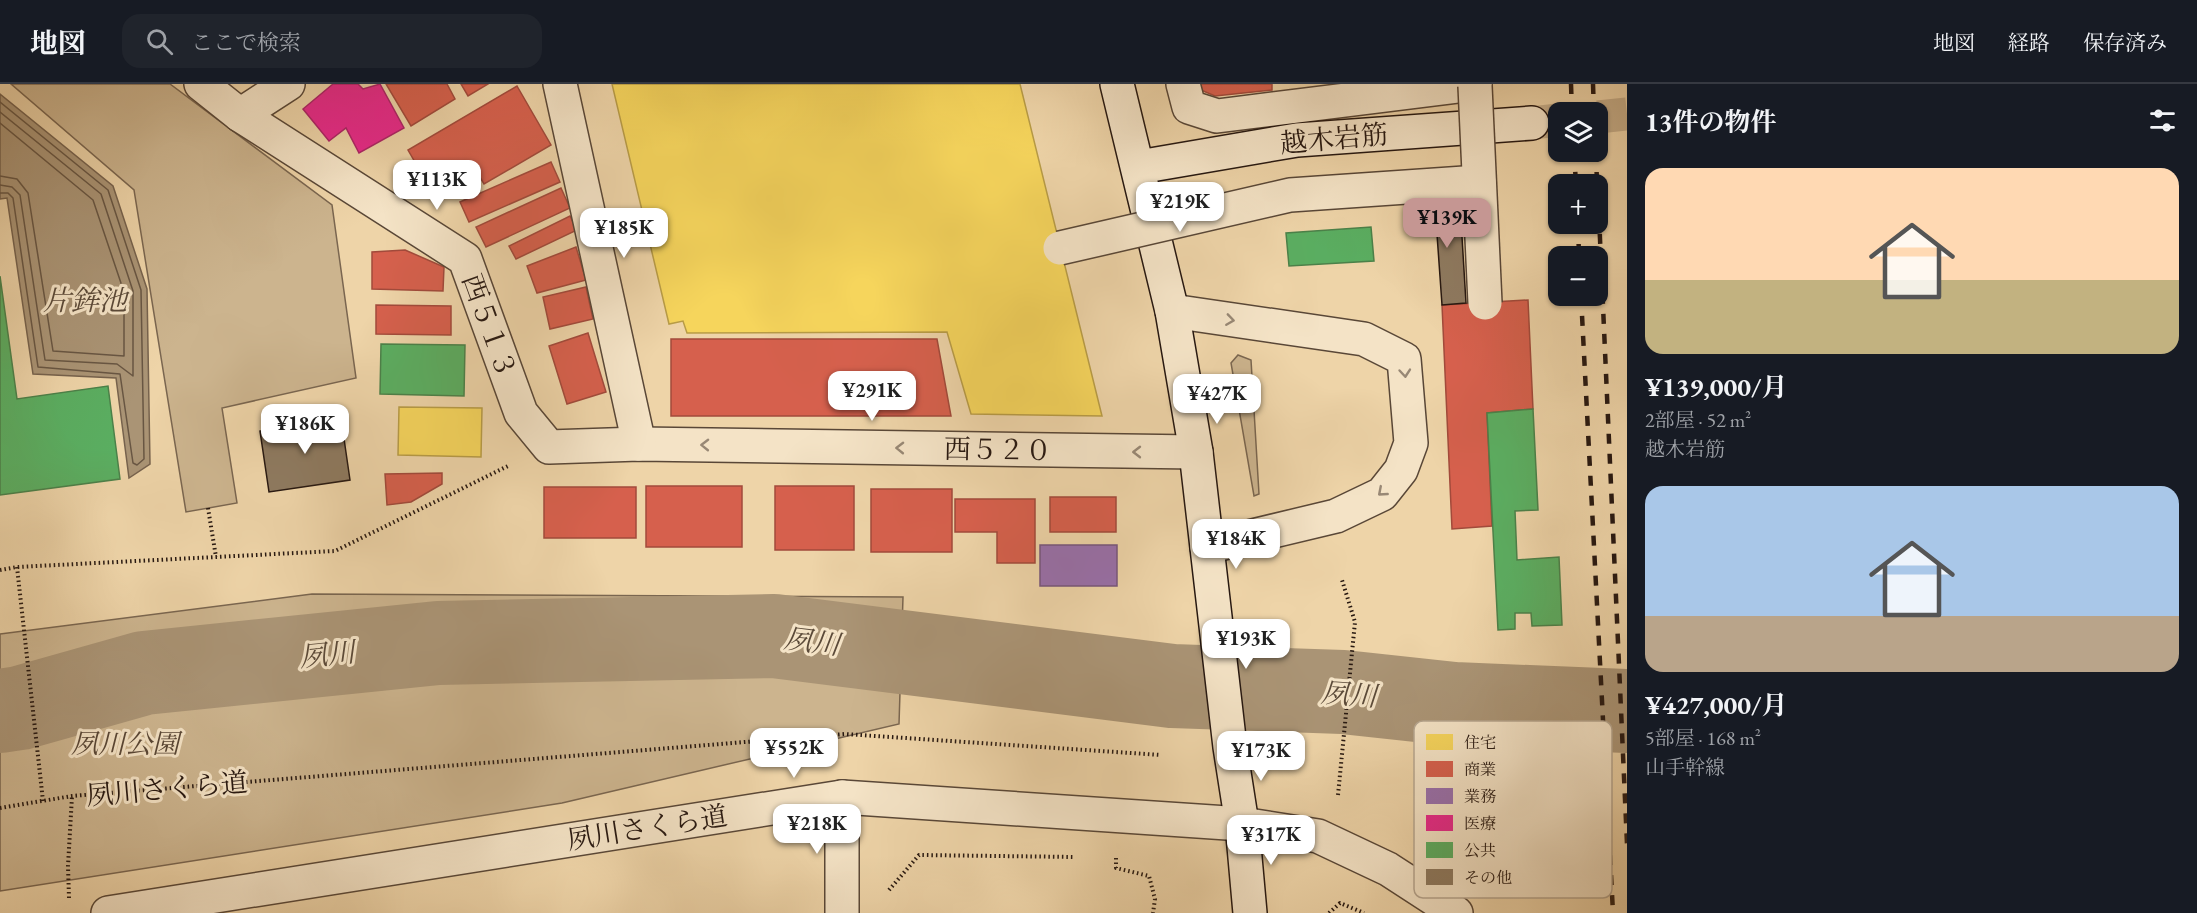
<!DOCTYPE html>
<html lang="ja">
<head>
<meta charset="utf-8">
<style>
	:root { --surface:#171b24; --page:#20242c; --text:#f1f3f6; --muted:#9ea1a6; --line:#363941; --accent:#c59692 }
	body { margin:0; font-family:"EB Garamond","Noto Serif JP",serif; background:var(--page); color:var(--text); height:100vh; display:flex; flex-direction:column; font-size:22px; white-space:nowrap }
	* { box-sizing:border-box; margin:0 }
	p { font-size:20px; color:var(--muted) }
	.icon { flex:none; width:33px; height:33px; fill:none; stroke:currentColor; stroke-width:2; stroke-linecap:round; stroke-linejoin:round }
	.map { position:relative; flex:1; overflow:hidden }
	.side { display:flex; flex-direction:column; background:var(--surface); width:570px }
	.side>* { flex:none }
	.controls { position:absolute; left:1548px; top:18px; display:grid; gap:12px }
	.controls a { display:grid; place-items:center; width:60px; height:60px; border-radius:12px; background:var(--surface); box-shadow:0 2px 4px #0004; font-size:30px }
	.price { position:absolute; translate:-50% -51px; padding:0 14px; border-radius:12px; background:#fff; color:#222; font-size:20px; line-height:39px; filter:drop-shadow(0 2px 3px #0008) }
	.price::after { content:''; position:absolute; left:50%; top:36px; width:18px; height:14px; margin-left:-9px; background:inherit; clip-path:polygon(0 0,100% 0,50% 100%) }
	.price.on { background:var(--accent); color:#111 }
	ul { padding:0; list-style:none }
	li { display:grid; align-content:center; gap:12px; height:318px; padding:0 18px }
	li span { display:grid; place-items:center; height:186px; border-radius:18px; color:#555 }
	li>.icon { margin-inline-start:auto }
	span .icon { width:108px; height:108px; fill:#fffc; stroke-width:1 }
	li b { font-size:26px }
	h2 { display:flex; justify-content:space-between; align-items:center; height:72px; padding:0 18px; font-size:26px }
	header { display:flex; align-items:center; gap:36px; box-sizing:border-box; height:84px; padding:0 30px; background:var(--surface); border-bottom:2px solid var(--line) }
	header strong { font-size:28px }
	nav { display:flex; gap:33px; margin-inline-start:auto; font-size:21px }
	.search { width:420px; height:54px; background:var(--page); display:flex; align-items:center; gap:15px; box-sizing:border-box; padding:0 21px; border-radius:18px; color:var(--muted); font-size:22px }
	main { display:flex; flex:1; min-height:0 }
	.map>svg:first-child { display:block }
	.green { fill:#ccb48e; stroke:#7a6650; stroke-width:1.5 }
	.water { fill:#aa9475; stroke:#76624d; stroke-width:1.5 }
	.homes { fill:#f6d55c; stroke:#b89c46; stroke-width:1.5 }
	.shops { fill:#d6604d; stroke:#a24a3b; stroke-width:1.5 }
	.offices { fill:#9970ab; stroke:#77567d; stroke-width:1.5 }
	.health { fill:#e7298a; stroke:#ad2466; stroke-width:1.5 }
	.public { fill:#5aae61; stroke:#4b8149; stroke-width:1.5 }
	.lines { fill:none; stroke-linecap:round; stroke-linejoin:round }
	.shore { stroke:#685643; stroke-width:1.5 }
	.river { stroke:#aa9475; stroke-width:84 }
	.building { fill:#8e7a60; stroke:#271811; stroke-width:1.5 }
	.secondary-tunnel { stroke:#c6ae8a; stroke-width:33; stroke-dasharray:33 16; stroke-linecap:butt }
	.street-casing { stroke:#594737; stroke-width:36 }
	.secondary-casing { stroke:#271811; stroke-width:36 }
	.path { stroke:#271811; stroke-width:4; stroke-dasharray:1.5 3; stroke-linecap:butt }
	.street { stroke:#f4e3c6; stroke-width:33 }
	.secondary { stroke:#f4e3c6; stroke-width:33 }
	.rail { stroke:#271811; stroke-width:4.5; stroke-dasharray:10 10; stroke-linecap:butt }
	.street-bridge-casing { stroke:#594737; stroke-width:36; stroke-linecap:butt }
	.street-bridge { stroke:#f4e3c6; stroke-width:33 }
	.oneway { stroke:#988875 }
	.labels { text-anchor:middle; stroke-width:6; stroke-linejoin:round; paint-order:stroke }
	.street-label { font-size:27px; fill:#271811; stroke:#f4e3c6 }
	.park-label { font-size:27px; font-style:italic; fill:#594736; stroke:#f4e3c6 }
	.water-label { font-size:28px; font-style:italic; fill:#5b4a39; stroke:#f4e3c6 }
	.key { fill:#f4e3c6; stroke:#b6a690; stroke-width:1.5 }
	.key-label { font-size:16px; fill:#271811 }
</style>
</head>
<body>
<header>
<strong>地図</strong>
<div class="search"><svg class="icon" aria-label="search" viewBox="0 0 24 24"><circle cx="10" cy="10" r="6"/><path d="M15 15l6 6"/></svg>ここで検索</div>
<nav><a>地図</a><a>経路</a><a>保存済み</a></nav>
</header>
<main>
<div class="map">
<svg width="1627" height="829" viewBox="0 0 1627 829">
	<rect width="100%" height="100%" fill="#eed4a8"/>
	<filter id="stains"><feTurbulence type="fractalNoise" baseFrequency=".00333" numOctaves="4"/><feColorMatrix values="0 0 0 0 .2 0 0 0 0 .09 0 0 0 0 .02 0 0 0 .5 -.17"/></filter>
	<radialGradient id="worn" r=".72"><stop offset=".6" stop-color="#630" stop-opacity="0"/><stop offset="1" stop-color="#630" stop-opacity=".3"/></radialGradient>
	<g class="green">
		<path d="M11,0H170L332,121L356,294L222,324L237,419L186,428L134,106Z"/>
		<path d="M1238,271L1251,276L1259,410L1254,412L1231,279Z"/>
		<path d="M312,510L903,513L899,640L562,719L0,807V550Z"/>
	</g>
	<path class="water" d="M0,10L113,102L147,205L150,380L129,394L116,294L33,290L7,114L0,115Z"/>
	<g class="homes">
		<path d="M612,0H1020L1102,332L971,330L947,248L687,249L683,237L669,240Z"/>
		<path d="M399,323L482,324L481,373L398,371Z"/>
	</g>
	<g class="shops">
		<path d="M386,0H447L455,15L411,42Z"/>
		<path d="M461,0H488L468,12Z"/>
		<path d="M1195,0H1272V6L1215,12L1196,4Z"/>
		<path d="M517,2L551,61L484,100L477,88L460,98L448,77L423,92L408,66Z"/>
		<path d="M551,78L560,98L469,138L460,118Z"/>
		<path d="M561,104L570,124L486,163L476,143Z"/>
		<path d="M570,132L577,146L516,175L509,162Z"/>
		<path d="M576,163L586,196L537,209L527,182Z"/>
		<path d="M405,166L444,183L443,207L372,205V168Z"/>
		<path d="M586,203L593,235L550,245L543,213Z"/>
		<path d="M1528,216L1533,325L1487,329L1492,442L1452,445L1442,221Z"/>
		<path d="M376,221L451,222V251L376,250Z"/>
		<path d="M588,249L606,308L567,320L549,262Z"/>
		<path d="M671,255H937L951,332H671Z"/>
		<path d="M442,389V400L411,418L387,421L385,390Z"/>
		<rect x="646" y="402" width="96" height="61"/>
		<rect x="775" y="402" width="79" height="64"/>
		<rect x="544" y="403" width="92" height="51"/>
		<rect x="871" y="405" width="81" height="63"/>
		<rect x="1050" y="413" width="66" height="35"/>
		<path d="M955,415H1035V479H997V448H955Z"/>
	</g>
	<rect class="offices" x="1040" y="461" width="77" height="41"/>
	<path class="health" d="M333,0H358L363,5L380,0L404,44L359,69L346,44L329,57L303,25Z"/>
	<g class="public">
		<path d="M1371,143L1374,177L1289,182L1286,149Z"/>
		<path d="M0,192L17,315L108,302L120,395L0,411Z"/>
		<path d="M381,260L465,261L464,312L380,310Z"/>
		<path d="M1533,325L1538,426L1515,427L1517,476L1559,473L1562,541L1532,542L1531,529H1515V545L1498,546L1487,329Z"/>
	</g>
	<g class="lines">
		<g class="shore">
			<path d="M0,18L108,106L141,206L144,375L137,381L133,379L120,290L38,283L13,114L8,109H0"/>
			<path d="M0,28L101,110L133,207V292L117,280L45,276L20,111L12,103L0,101"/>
			<path d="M0,39L93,116L124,208V272L53,267L28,109L17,95L0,92"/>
		</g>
		<path class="river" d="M0,627L20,624L144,589L438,559L774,552L1172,602L1343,608L1454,620L1627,627"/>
	</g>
	<g class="building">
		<path d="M1460,120L1466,219L1442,221L1436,136L1412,137V123Z"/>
		<path d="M341,334L350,396L269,408L260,347Z"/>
	</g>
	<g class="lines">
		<g class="secondary-tunnel">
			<path d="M1598,33L1627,30"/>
			<path d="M1532,39L1558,36"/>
		</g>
		<g class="street-casing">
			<g id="street">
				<path d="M201,0L240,31L465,175L521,329L549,363L639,360L1196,368"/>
				<path d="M560,0L639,360"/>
				<path d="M1183,0L1189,23L1217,32L1475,0"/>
				<path d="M240,31L288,0"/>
				<path d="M1172,227L1364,255L1404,275L1411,359L1401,386L1382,410L1336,432L1207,463"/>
				<path d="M842,713V829"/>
				<path d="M108,829L842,713L1242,740L1318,752L1388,785L1456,829"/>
			</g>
		</g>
		<g class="secondary-casing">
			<g id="secondary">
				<path d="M1117,0L1172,227L1196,368L1230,663L1242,740L1250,829"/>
				<path d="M1139,83L1297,56L1532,39"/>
			</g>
		</g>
		<g class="path">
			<path d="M208,424L216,473"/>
			<path d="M17,483L43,717"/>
			<path d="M0,486L17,483L335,467L510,381"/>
			<path d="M1338,711L1355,538L1342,496"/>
			<path d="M0,724L72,712L845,650L1161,671"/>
			<path d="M1116,774V784L1149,792L1155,815L1153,829"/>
			<path d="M889,806L919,771L1075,773"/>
			<path d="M69,814L68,782L72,712"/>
			<path d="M1329,829L1340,819L1364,829"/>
		</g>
		<use href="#street" class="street"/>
		<use href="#secondary" class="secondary"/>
		<g class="rail">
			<path d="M1571,0L1572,28"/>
			<path d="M1593,0L1594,28"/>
			<path d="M1574,68L1576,100"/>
			<path d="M1596,68L1597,100"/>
			<path d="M1598,110L1627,760"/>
			<path d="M1578,140L1579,172"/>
			<path d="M1581,212L1613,829"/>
		</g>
		<g class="street-bridge-casing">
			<g id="street-bridge">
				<path d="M1475,2L1485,219"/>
				<path d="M1060,164L1290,111L1479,98"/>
			</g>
		</g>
		<use href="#street-bridge" class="street-bridge"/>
	</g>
	<defs><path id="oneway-chevron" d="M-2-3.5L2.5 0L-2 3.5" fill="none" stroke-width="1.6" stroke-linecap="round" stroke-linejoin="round" transform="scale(1.5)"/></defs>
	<g class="oneway">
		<use href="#oneway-chevron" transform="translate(1230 236) rotate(8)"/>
		<use href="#oneway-chevron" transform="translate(1405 289) rotate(85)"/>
		<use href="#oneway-chevron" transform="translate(705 361) rotate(-179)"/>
		<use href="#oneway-chevron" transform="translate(900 364) rotate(-179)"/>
		<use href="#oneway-chevron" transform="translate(1137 368) rotate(-180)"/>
		<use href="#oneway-chevron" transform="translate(1382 408) rotate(139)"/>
	</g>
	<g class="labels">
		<g class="street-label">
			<text transform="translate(1334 55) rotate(-5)" y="9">越木岩筋</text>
			<text transform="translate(489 242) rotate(70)" y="9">西５１３</text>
			<text transform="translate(998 366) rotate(1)" y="9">西５２０</text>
			<text transform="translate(167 705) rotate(-5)" y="9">夙川さくら道</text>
			<text transform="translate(647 744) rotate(-9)" y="9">夙川さくら道</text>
		</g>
		<g class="park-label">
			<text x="125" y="669">夙川公園</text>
		</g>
		<g class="water-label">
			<text x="85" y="226">片鉾池</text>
			<text transform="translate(812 557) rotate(7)" y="10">夙川</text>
			<text transform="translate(327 570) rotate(-6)" y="10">夙川</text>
			<text transform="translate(1349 610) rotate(4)" y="10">夙川</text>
		</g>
	</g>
	<rect x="1414" y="637" width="198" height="177" rx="9" class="key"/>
	<rect x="1426" y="650" width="27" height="16" fill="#f6d55c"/>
	<rect x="1426" y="677" width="27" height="16" fill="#d6604d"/>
	<rect x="1426" y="704" width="27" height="16" fill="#9970ab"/>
	<rect x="1426" y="731" width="27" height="16" fill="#e7298a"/>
	<rect x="1426" y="758" width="27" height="16" fill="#5aae61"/>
	<rect x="1426" y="785" width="27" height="16" fill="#8e7a60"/>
	<g class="key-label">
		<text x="1464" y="664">住宅</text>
		<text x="1464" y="691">商業</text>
		<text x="1464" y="718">業務</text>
		<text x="1464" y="745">医療</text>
		<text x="1464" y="772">公共</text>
		<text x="1464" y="799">その他</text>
	</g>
	<rect width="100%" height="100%" filter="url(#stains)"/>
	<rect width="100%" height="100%" fill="url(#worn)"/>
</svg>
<div class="controls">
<a><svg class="icon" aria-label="layers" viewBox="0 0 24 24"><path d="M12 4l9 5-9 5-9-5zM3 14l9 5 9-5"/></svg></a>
<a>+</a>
<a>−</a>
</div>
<b class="price" style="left:437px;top:127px">¥113K</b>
<b class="price" style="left:1180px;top:149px">¥219K</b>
<b class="price on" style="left:1447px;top:165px">¥139K</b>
<b class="price" style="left:624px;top:175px">¥185K</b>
<b class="price" style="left:872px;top:338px">¥291K</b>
<b class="price" style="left:1217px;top:341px">¥427K</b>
<b class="price" style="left:305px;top:371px">¥186K</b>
<b class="price" style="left:1236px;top:486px">¥184K</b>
<b class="price" style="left:1246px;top:586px">¥193K</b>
<b class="price" style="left:794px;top:695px">¥552K</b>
<b class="price" style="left:1261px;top:698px">¥173K</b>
<b class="price" style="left:817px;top:771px">¥218K</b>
<b class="price" style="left:1271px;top:782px">¥317K</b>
</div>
<section class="side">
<h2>13件の物件<svg class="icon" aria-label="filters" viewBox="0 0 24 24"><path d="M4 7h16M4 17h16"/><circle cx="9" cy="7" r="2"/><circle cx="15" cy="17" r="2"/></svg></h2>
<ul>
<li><span style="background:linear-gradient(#ffd9b3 60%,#c2b280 0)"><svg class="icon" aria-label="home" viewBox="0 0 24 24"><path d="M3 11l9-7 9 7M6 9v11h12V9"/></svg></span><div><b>¥139,000/月</b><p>2部屋 · 52 m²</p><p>越木岩筋</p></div></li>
<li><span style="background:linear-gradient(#a9c7e8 70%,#b9a48a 0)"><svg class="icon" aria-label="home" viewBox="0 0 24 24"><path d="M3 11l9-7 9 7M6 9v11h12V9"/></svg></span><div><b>¥427,000/月</b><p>5部屋 · 168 m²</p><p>山手幹線</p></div></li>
</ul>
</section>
</main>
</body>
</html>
